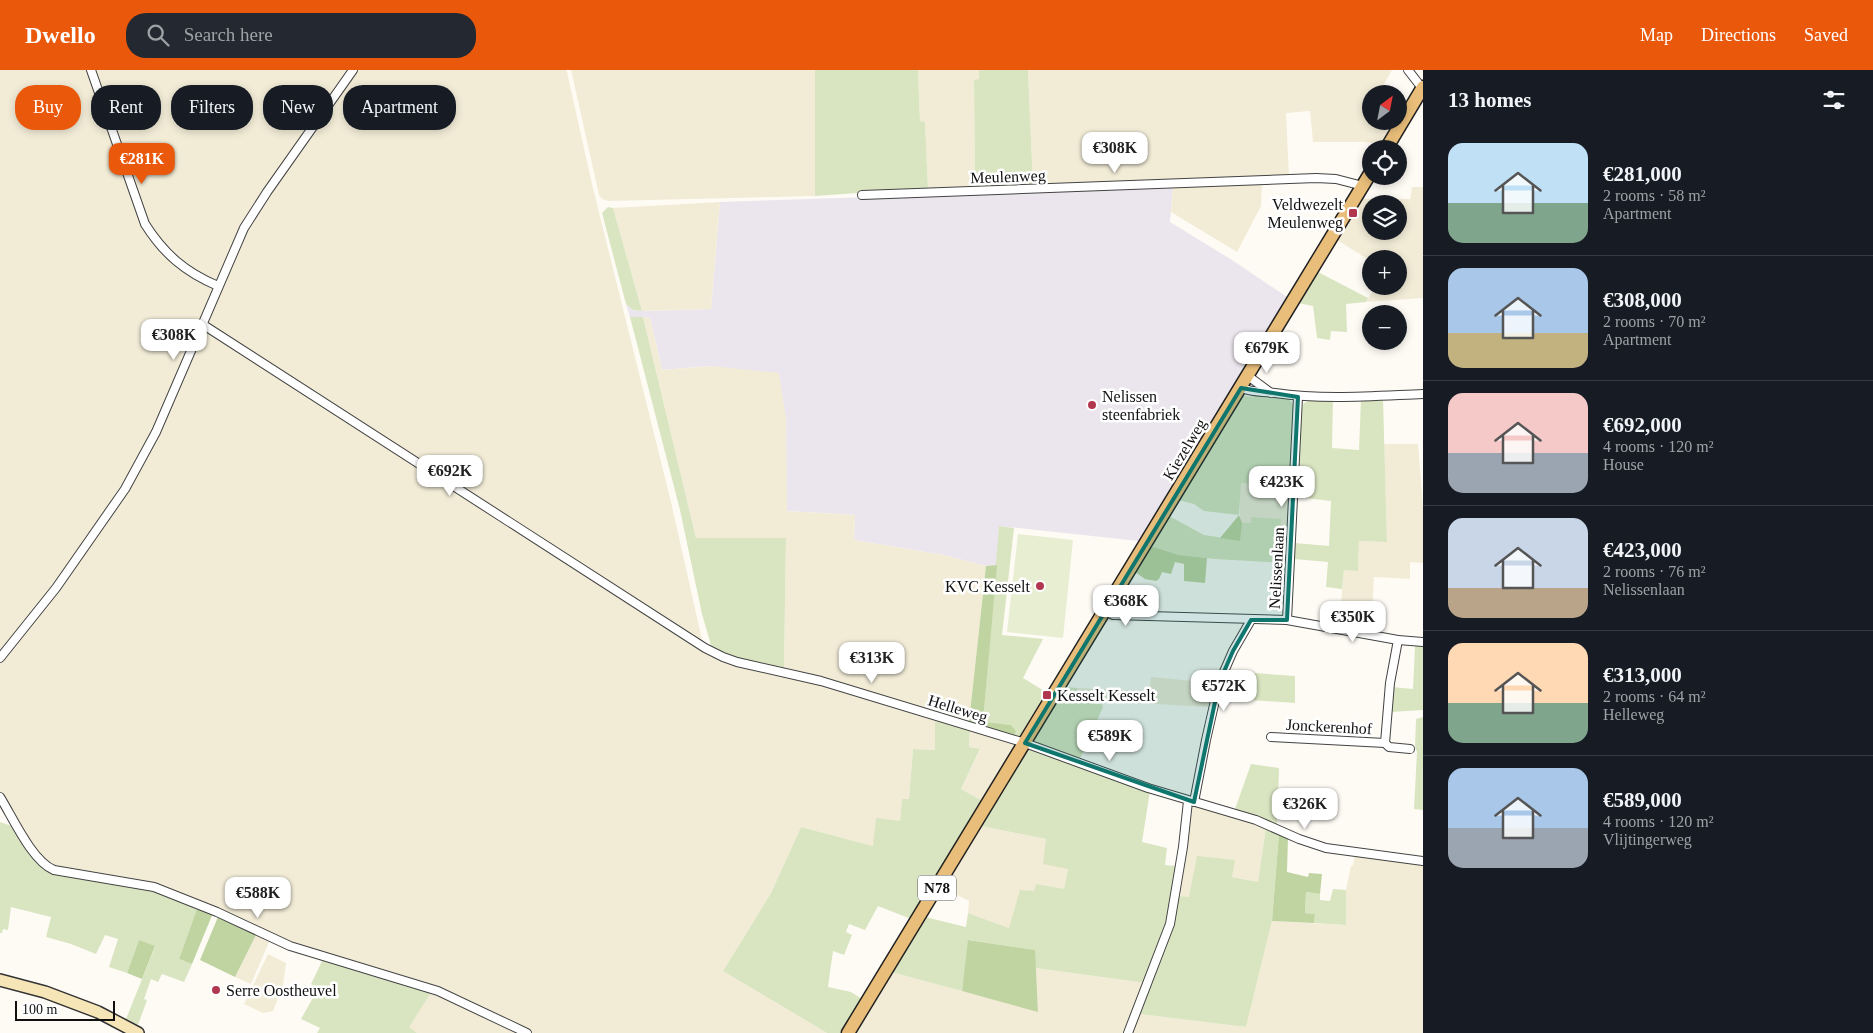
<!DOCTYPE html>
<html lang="en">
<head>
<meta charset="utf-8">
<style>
	:root { --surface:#171b24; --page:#242831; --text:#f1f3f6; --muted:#9ea1a6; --line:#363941; --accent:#ea580c }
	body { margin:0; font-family:Georgia,serif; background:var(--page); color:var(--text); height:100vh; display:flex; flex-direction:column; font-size:19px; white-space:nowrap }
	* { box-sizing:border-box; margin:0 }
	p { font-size:16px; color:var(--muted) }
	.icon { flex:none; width:28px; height:28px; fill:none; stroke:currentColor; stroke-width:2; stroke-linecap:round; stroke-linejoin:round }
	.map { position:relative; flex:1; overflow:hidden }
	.panel { display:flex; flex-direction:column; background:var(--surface); width:450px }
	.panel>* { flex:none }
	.hud { position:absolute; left:15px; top:15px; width:475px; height:45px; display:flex; gap:10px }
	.needle { width:32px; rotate:32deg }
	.fabs { position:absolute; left:1362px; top:15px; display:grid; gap:10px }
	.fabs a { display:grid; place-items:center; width:45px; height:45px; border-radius:50%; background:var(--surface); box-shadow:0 2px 8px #0003; font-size:25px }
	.scale { position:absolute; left:15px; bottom:12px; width:100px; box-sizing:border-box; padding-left:5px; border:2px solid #101010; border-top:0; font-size:14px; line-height:18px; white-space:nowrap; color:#101010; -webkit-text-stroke:4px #fff; paint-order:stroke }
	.price { position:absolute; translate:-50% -42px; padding:0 11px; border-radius:10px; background:#fff; color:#222; font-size:16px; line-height:32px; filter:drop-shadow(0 1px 2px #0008) }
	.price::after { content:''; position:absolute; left:50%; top:30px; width:15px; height:11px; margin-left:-8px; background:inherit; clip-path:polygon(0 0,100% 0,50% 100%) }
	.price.selected { background:var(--accent); color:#fff }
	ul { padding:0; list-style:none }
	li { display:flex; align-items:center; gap:15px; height:125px; padding:0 25px }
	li+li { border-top:1px solid var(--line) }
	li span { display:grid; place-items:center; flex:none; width:140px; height:100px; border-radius:15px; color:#555 }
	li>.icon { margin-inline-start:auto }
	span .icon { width:60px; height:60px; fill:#fffc; stroke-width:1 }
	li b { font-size:21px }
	h2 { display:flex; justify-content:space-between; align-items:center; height:60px; padding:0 25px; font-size:21px }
	.pill { padding:0 18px; border-radius:20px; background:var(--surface); box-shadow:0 2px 8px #0003; font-size:18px; line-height:45px }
	.pill.selected { background:var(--accent); color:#fff }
	header { display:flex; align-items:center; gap:30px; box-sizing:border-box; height:70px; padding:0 25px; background:var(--accent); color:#fff }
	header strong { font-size:24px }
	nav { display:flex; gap:28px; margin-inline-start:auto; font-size:18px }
	.search { width:350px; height:45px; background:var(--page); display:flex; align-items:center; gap:12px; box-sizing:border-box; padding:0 18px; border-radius:20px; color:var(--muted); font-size:19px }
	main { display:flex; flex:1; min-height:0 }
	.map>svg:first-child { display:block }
	.industrial { fill:#ebe6ed }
	.farmland { fill:#f2ecd7; fill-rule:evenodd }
	.green { fill:#d9e5c1 }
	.forest { fill:#c0d4a2 }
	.pitch { fill:#e8eed2 }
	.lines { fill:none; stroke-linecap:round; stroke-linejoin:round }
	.street-casing { stroke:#434343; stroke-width:10 }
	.secondary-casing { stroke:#323232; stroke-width:14 }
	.primary-casing { stroke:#212121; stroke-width:15 }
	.street { stroke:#fff; stroke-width:8 }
	.secondary { stroke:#f6e6b7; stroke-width:11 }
	.primary { stroke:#e9be7a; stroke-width:12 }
	.marked { fill:#0f766e; fill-opacity:0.2; stroke:#0f766e; stroke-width:4; stroke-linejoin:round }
	.poi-dot { fill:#b1374f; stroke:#fff; stroke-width:2 }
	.labels { text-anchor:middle; stroke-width:5; stroke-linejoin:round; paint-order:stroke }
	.shield { fill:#fff; stroke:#585858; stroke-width:1 }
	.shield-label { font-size:15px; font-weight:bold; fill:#101010 }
	.street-label { font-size:16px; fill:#101010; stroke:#fff }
	.poi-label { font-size:16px; fill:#101010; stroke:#fff; text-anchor:start }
</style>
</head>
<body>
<header>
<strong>Dwello</strong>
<div class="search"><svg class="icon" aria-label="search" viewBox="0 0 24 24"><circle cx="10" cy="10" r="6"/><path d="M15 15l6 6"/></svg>Search here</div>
<nav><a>Map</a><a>Directions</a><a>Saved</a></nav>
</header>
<main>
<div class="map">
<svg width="1423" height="963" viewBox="0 0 1423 963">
	<rect width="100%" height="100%" fill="#fefbf5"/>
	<path class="industrial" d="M1173,117L1170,152L1232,190L1287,227L1138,471L999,456L997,495L986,496L943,485L854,470L855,445L786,441V349L711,296L662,300L650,248L630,247L626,234L633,240L642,241L711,239L720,132Z"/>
	<g class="farmland">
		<path d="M0,0H88L134,134L146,160L208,215L212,219L213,222L149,371L133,401L55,515L0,584Z"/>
		<path d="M93,0H350L262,125L220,207L213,211L185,196L151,161Z"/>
		<path d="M355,0H566L567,2L592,114L671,432L703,574L210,256L208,248L246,159Z"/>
		<path d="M571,0H815V126L608,131L602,129L599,125Z"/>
		<path d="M918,0H979V10H974L975,118H928L925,52L920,51Z"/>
		<path d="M1028,0H1392L1382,18L1389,24H1371V51H1398L1381,78L1373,73L1363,72H1313L1310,41L1286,43L1289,106L1033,116Z"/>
		<path d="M1262,113L1261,136L1237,182L1171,142L1173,117Z"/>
		<path d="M1412,117H1423V228L1366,232L1376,216H1399V189H1371V191L1337,170L1362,129H1410ZM1371,134H1399V161H1371Z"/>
		<path d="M720,132L711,239L642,241L613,138Z"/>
		<path d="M643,247L650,248L662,300L711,296L779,303L786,349L787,441L855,445L854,470L943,485L986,496L969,652L784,600L786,468H696Z"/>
		<path d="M206,260L708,583L849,621L935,648V680L913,679L909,729H902L900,751L873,776L801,757L771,823L723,901L827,963H533L464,931L289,871L180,823L157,816L54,797L38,784L0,721V592L53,526L125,423L203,261Z"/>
		<path d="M1384,374H1418L1423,436V493L1410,492V509L1374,507L1371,560L1339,555L1344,500H1358L1359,471L1387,472Z"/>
		<path d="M1240,413L1291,417L1287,474L1240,471Z"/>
		<path d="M1151,607L1214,613L1209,637L1102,631V634L1078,632L1077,618L1149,621Z"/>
		<path d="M970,658L1012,670L1017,677L983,731L961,719L980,680L969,677Z"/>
		<path d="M1193,734L1266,757L1258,812L1232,807L1234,790L1189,828L1178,826L1191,737Z"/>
		<path d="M981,756L1046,769L1068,799L1064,820L1036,814L1035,821L1009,858L968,843L969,831L943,818Z"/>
		<path d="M1355,785L1423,793V963H1131L1139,944L1246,957L1272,851L1346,855V820L1351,796L1353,795Z"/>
		<path d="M256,865L269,872L251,914L235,907Z"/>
		<path d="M268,884L286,893L283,915L273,941L263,943L244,934Z"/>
		<path d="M1035,898L1146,913L1127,963H855L891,902L1038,941Z"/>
		<path d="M432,921L522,963H417L408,957Z"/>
	</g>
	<g class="green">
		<path d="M815,0H918L920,51L925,52L928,118L815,126Z"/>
		<path d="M979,0H1028L1033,116L975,118L974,10L979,9Z"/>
		<path d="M608,137L613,138L642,241L633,240L626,234L602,143Z"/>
		<path d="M1318,202L1368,228L1366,232L1346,234L1347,262L1331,261L1330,270L1317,268L1313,236L1298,233Z"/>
		<path d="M630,247H643L696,468H786L784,600L733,589L712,579L702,544L680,440Z"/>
		<path d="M1244,326L1284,328L1289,329L1294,335L1291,417L1241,413L1239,445L1204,441L1194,434L1178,430L1240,329Z"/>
		<path d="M1383,328L1387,472L1359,471L1358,501L1344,500L1342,519L1326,517L1328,492L1294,489L1295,473L1329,476L1331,431L1296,427L1302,338L1304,333L1309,331L1333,330L1332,378L1359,380L1361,329Z"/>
		<path d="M1169,446L1204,465L1237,470L1239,453H1251V447L1281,449L1279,473L1287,474V493L1215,489L1179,485L1151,476Z"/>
		<path d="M999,456L1014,458L1002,565L1043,569L1023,608L1046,622L1020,666L1015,665L1016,661L1011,655L983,653Z"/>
		<path d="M1415,576H1423V640L1391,642L1392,617L1413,619Z"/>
		<path d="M1228,601L1295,606V633L1250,630V626L1220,624Z"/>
		<path d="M1065,617L1077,618L1078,632L1102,634L1103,637L1080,689L1035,673L1034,669Z"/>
		<path d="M1423,647V740L1414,739L1417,682L1415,677L1416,649Z"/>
		<path d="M935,648L970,658L969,677L980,679L961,719L983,731L911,849L878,836L865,860L849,854L846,862L852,865L844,885L833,881L828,917L851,922L862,929L843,963H827L723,901L771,823L801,757L873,776L876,748L900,751L902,729H909L913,679L935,680Z"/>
		<path d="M1028,679L1150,721L1142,772L1167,778L1165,795L1178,796L1169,848L1146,913L1035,898L1034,880L969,870L962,921L891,902L925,847L966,857L968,843L1009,858L1020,820L1034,821L1036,814L1064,819L1068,799L1043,794L1046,769L981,756L995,732Z"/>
		<path d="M1251,694L1279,698L1277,755L1235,739Z"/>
		<path d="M0,752L15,757L42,797L148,819L198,836L179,889L192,894L184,912L162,904L158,912L151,909L144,929L147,930L138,955L126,949L155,877L139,870L127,903L109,897L118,869L105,865L96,884L71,874L46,867L51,847L11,837L8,860L3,859L2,863H0Z"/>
		<path d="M1266,757L1279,763L1272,851L1246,957L1139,944L1178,826L1189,827L1197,786L1235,790L1232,807L1258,812Z"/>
		<path d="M1333,819L1346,820V855L1314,853L1315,844L1305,843L1306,822L1320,824V830L1330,831Z"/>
		<path d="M323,889L366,904L432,921L409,957L417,963H317L320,958L301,949L318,919L311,914Z"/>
	</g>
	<g class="forest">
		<path d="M1239,445L1242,453L1240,471L1220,468Z"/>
		<path d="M1151,476L1179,485L1207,488L1205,513L1184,511V494L1175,492L1171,504L1162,502L1159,509L1156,511L1145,509L1135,502Z"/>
		<path d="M997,495L983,652L1011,655L1016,661L1015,665L969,652L986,496Z"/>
		<path d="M1279,763L1288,768L1287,802L1308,807L1309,803L1322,804L1320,824L1306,822L1305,843L1315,844L1314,853L1272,851Z"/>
		<path d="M198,836L213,843L192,894L179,889Z"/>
		<path d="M218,847L256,865L235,907L200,890Z"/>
		<path d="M139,870L155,876L142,909L127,903Z"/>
		<path d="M968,870L1035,880L1038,942L962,921Z"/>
	</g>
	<path class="pitch" d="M1018,464L1073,470L1063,568L1007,562Z"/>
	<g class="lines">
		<g class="street-casing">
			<g id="street">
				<path d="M91,0L145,154C164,184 185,202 218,216"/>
				<path d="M1408,0L1422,18"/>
				<path d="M862,125L1316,108L1336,109L1363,116"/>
				<path d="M202,254L705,578L723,587L737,592L821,611L1025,673L1148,718L1256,750L1299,769L1326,778L1423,791"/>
				<path d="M1248,306L1271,323"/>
				<path d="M1241,318C1255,323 1261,321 1275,323C1324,330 1373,326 1423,324"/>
				<path d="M1105,541L1113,545L1287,550L1398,570L1423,572"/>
				<path d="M1287,550L1298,327"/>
				<path d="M0,588L56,518L125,419L156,362L244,158L267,122L353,0"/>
				<path d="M1271,667L1385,673L1390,613L1398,570"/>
				<path d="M1385,673L1389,677L1410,679"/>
				<path d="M0,727C13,748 32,791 54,800L154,817L217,842L290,876L438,921L527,963"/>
				<path d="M1194,732L1206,670L1219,613L1233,581L1251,550"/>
				<path d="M1128,963L1170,854L1183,777L1188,731"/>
			</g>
		</g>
		<g class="secondary-casing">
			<path id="secondary" d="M0,910L45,922L98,942L138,963"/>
		</g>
		<g class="primary-casing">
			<g id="primary">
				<path d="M1386,79L1423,17"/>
				<path d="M848,963L1371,102"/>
			</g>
		</g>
		<use href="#street" class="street"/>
		<use href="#secondary" class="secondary"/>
		<use href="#primary" class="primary"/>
	</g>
	<path class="marked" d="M1241,318L1298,327L1287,550H1251L1233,581L1219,613L1194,732L1025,673Z"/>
	<g class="poi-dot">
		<rect x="1348" y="138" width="10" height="10" rx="2.5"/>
		<circle cx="1092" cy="335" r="5"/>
		<circle cx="1040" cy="516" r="5"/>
		<rect x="1042" y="620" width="10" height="10" rx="2.5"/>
		<circle cx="216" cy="920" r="5"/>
	</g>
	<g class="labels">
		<rect class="shield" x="918" y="805.5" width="38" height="25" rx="4"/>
		<g class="shield-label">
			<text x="937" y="823">N78</text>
		</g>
		<g class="street-label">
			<text transform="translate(1008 106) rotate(-2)" y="6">Meulenweg</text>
			<text transform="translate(1184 379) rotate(-59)" y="6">Kiezelweg</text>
			<text transform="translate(1276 498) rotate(-87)" y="6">Nelissenlaan</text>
			<text transform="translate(958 638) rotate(17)" y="6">Helleweg</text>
			<text transform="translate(1329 656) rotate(3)" y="6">Jonckerenhof</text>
		</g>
		<g class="poi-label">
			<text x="1343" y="140" text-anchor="end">Veldwezelt<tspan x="1343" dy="18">Meulenweg</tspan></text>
			<text x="1102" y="332">Nelissen<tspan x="1102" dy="18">steenfabriek</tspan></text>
			<text x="1030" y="522" text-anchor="end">KVC Kesselt</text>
			<text x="1057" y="631">Kesselt Kesselt</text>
			<text x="226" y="926">Serre Oostheuvel</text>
		</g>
	</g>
</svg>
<div class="fabs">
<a><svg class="needle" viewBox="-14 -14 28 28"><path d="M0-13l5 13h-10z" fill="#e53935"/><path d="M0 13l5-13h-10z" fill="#9ea1a6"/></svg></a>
<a><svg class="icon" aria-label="locate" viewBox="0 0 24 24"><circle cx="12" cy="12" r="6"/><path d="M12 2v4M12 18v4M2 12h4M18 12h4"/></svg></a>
<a><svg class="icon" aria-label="layers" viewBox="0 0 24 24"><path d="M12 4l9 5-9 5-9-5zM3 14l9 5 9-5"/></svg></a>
<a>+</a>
<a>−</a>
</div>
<div class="scale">100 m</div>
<b class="price" style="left:1115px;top:104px">€308K</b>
<b class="price selected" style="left:142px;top:115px">€281K</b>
<b class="price" style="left:174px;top:291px">€308K</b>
<b class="price" style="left:1267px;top:304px">€679K</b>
<b class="price" style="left:450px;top:427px">€692K</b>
<b class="price" style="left:1282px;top:438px">€423K</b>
<b class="price" style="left:1126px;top:557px">€368K</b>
<b class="price" style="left:1353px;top:573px">€350K</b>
<b class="price" style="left:872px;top:614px">€313K</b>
<b class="price" style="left:1224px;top:642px">€572K</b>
<b class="price" style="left:1110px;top:692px">€589K</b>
<b class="price" style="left:1305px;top:760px">€326K</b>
<b class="price" style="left:258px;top:849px">€588K</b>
<div class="hud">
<a class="pill selected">Buy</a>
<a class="pill">Rent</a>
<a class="pill">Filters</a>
<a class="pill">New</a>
<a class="pill">Apartment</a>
</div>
</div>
<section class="panel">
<h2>13 homes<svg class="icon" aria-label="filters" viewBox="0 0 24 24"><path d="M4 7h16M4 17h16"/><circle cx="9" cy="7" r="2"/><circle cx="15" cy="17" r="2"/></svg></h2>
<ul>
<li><span style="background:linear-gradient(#bfe0f5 60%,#7fa58c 0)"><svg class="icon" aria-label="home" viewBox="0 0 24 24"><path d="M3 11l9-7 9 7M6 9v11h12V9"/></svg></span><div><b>€281,000</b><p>2 rooms · 58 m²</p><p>Apartment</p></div></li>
<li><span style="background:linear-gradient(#a9c7e8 65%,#c2b280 0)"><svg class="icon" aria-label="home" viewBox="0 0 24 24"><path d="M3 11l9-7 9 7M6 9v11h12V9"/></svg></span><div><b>€308,000</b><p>2 rooms · 70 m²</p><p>Apartment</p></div></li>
<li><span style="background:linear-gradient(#f6c9c9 60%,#9aa5b1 0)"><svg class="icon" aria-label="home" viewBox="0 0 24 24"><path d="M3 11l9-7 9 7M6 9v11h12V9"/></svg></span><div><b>€692,000</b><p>4 rooms · 120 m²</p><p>House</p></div></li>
<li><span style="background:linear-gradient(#c9d6e8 70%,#b9a48a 0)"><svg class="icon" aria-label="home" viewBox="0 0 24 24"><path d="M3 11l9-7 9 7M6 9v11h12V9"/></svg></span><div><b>€423,000</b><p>2 rooms · 76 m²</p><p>Nelissenlaan</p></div></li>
<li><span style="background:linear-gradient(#ffd9b3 60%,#7fa58c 0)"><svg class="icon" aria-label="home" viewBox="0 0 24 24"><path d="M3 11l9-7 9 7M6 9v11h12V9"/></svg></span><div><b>€313,000</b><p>2 rooms · 64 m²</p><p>Helleweg</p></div></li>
<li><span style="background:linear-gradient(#a9c7e8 60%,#9aa5b1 0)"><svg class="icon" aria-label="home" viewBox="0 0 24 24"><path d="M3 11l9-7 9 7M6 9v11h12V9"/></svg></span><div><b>€589,000</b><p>4 rooms · 120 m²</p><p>Vlijtingerweg</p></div></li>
</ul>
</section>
</main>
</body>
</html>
